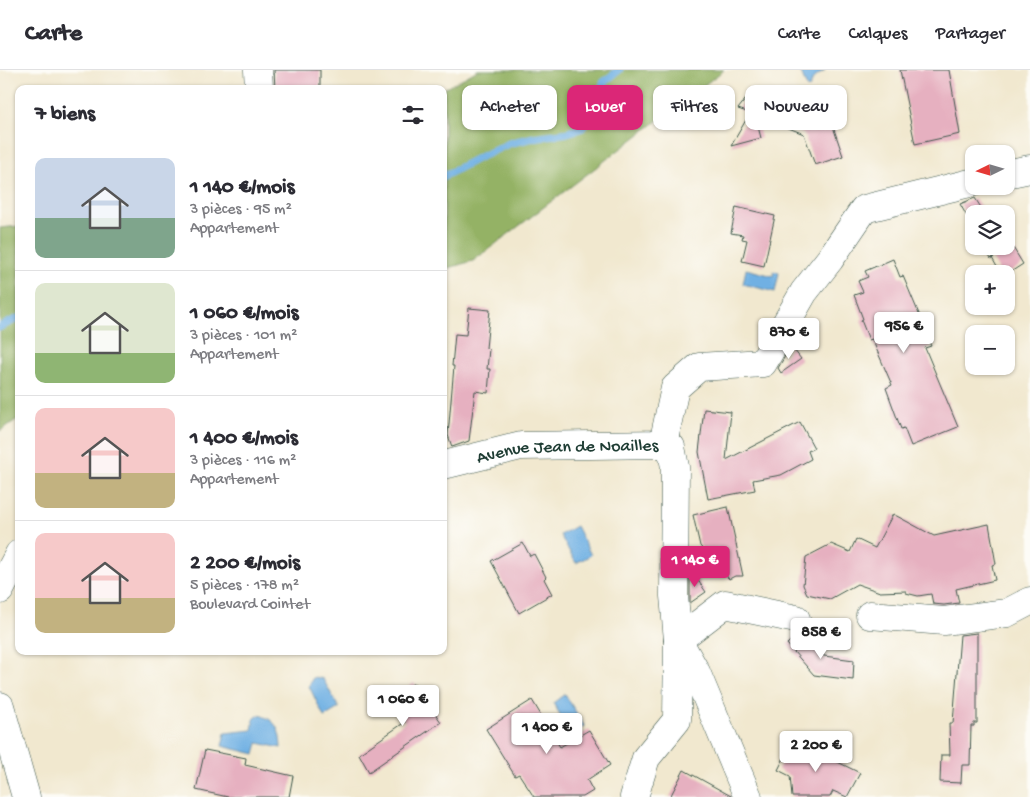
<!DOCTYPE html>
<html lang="fr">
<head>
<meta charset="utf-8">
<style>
	:root { --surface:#fff; --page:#f7f7f7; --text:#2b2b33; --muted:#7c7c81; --line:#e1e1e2; --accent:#db2777 }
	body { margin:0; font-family:"Gochi Hand",sans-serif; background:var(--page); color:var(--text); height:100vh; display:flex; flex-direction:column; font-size:19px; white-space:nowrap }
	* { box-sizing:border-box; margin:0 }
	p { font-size:16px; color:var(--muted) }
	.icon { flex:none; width:28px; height:28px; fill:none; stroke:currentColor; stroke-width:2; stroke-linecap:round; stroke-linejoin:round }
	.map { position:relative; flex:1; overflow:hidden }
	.sheet { position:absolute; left:15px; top:15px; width:432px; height:570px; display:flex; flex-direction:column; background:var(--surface); border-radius:10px; box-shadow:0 1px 4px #0004 }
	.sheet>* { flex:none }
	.top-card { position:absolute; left:462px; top:15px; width:475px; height:45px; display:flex; gap:10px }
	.needle { width:32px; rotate:265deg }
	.buttons { position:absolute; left:965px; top:75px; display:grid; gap:10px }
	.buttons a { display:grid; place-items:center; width:50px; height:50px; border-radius:10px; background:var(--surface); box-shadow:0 1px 4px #0004; font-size:25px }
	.price { position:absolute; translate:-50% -42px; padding:0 11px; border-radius:5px; background:#fff; color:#222; font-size:16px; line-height:32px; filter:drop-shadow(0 1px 2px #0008) }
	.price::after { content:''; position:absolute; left:50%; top:30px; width:15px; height:11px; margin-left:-8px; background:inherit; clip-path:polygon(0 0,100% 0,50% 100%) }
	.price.current { background:var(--accent); color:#fff }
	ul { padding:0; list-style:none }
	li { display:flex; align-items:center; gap:15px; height:125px; padding:0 20px }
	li+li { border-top:1px solid var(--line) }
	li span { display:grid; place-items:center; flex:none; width:140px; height:100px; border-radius:10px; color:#555 }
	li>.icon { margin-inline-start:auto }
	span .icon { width:60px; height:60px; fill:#fffc; stroke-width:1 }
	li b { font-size:21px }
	h2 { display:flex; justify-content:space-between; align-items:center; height:60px; padding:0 20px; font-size:21px }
	.pill { padding:0 18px; border-radius:10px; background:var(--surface); box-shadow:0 1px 4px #0004; font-size:18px; line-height:45px }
	.pill.current { background:var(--accent); color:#fff }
	header { display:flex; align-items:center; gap:30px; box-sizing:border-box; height:70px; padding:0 25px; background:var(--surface); border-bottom:1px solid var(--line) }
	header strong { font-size:24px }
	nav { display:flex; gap:28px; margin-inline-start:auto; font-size:18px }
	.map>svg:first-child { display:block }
	.forest { fill:#94b265; stroke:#5a784c }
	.water { fill:#6fb0e3; stroke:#47768c }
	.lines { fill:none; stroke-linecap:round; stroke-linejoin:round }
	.stream { stroke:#6fb0e3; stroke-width:8 }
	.building { fill:#e6b0c0 }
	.minor-casing { stroke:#3e574b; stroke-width:29 }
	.minor { stroke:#fff; stroke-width:28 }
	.labels { text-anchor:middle; stroke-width:4; stroke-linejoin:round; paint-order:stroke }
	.street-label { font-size:18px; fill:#1f3d34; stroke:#fdfcf7 }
</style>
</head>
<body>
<header>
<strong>Carte</strong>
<nav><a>Carte</a><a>Calques</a><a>Partager</a></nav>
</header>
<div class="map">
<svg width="1030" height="727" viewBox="0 0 1030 727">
	<rect width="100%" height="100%" fill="#fdfcf7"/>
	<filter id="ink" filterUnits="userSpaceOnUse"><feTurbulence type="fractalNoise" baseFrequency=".02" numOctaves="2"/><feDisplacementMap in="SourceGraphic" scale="10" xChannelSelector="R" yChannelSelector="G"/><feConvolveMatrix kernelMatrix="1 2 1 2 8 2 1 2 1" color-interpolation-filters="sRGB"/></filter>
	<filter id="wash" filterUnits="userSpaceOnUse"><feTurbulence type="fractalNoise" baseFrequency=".0096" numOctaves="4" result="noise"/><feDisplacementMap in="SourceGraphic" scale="20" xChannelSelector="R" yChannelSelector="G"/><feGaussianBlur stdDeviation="1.12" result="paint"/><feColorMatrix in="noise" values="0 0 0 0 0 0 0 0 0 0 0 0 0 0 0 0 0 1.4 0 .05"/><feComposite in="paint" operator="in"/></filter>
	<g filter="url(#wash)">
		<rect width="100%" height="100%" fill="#f1e8cf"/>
		<g class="forest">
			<path d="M478,0H724L473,191L444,199V19Z"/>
			<path d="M19,156V348L0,361V158Z"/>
		</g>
		<g class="water">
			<path d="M800,0H825L813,9L810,17L807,18Z"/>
			<path d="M746,199L773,206L774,201L779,203L775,222L743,214Z"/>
			<path d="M576,456L591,485L576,493L560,465Z"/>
			<path d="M315,607L323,609L339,638L324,647L309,616L312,609Z"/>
			<path d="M565,624L584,656L572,664L553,633Z"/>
			<path d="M259,645C277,650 280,660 281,678L258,673L255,684L222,676L225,663L252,660L254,649Z"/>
		</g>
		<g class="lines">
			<g class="stream">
				<path d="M444,106L476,89L510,73L536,67L566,63L582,58L596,37L604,12L619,0"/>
				<path d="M0,257L19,248"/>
			</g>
		</g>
		<g id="blocks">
			<g class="building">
				<path d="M274,0H320V19H275Z"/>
				<path d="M900,0H949L960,64L915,74Z"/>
				<path d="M758,22L775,25L783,23L789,42L801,38L803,40L825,33L843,86L815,95L804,64L755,45L761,68L731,76L750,43L738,39L749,25Z"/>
				<path d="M975,128L985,144H974V159L960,134Z"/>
				<path d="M736,137L775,146L764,196L742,191L747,170L742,169L743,165L731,163Z"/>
				<path d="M983,176H1005L1006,178L991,189Z"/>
				<path d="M1012,176L1023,194L1006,205V204H1001L992,188Z"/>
				<path d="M893,189L900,207L903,206L924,256L922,257L931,276L925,278L958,357L911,376L904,358L901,359L886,318L892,315L872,269L869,270L861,250L863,249L854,225L863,222L858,211L868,207L865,201Z"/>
				<path d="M469,238L490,240L486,278L489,279L487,299H490L488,323L475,321L469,371L452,377L448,365L454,296H452L455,264L466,265Z"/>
				<path d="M791,276L801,289L781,303L778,298Z"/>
				<path d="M704,339L731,342L726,390L800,352L814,378L808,381L811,389L781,405L753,410L755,420L708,429L699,382Z"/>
				<path d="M728,437L743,506H735L729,509L700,476L693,445Z"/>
				<path d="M893,444L934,466L989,454L996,494L992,495L995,510L956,519L959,533L944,535L933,534L931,524L918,526L906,523V521L880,522L857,514L830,529L807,524L803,515L806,487L831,474L850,482L856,469L875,478Z"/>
				<path d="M523,473L530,486L534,484L546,507L544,509L552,524L519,543L491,491Z"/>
				<path d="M690,499L706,522L690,533Z"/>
				<path d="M802,563L824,586L854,590L853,610L814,605L787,574L798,564Z"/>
				<path d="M977,563V653H974V656H971L970,695H962L961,713L940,712L941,685H950L949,653H953L960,565Z"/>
				<path d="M414,613L441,652L369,702L359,684L405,652L391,630Z"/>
				<path d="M532,630L560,677L589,660L610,695L587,710L593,721L583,727H534L519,704L515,706L486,659Z"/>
				<path d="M793,670L860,703L847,727L833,721L830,727H792L790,706L778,700Z"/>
				<path d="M205,680L246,688L245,695L293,706L289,727H228L196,720Z"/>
				<path d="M684,700L731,726V727H670Z"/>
			</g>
		</g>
	</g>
	<g filter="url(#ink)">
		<use href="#blocks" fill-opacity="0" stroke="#3e574b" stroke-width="1"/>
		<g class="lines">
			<g class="minor-casing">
				<g id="minor">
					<path d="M258,0L259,19"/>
					<path d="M1006,104L1030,99"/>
					<path id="s1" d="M444,395L521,376L663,374L675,318L699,297L763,293L804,222L830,189L864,139L974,112"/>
					<path d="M0,520L19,484"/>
					<path d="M870,545L944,551L1007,543L1030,531"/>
					<path d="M678,570L696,602L748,727"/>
					<path d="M678,570L725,534L796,549"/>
					<path d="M0,636L26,727"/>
					<path d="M634,727L646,688L677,650L678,570L674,526L675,397L671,377L663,374"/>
				</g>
			</g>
			<use href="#minor" class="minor"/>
		</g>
	</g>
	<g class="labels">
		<g class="street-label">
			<text dy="6" stroke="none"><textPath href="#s1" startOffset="125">Avenue Jean de Noailles</textPath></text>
		</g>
	</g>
</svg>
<div class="buttons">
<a><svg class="needle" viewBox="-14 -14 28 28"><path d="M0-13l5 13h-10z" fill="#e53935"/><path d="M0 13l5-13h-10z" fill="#7c7c81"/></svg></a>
<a><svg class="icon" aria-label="layers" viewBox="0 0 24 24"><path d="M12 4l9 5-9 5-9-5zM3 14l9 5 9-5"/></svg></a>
<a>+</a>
<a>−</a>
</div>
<b class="price" style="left:904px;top:284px">956 €</b>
<b class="price" style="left:789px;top:290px">870 €</b>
<b class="price current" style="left:695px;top:518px">1 140 €</b>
<b class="price" style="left:821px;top:590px">858 €</b>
<b class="price" style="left:403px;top:657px">1 060 €</b>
<b class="price" style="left:547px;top:685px">1 400 €</b>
<b class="price" style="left:816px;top:703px">2 200 €</b>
<div class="top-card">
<a class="pill">Acheter</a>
<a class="pill current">Louer</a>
<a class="pill">Filtres</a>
<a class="pill">Nouveau</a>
</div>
<section class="sheet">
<h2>7 biens<svg class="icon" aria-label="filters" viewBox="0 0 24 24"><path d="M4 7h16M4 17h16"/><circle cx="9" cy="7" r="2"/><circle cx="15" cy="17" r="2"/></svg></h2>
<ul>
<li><span style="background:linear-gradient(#c9d6e8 60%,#7fa58c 0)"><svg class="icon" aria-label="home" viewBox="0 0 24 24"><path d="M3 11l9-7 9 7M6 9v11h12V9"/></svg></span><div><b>1 140 €/mois</b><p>3 pièces · 95 m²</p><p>Appartement</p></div></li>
<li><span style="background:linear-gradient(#dfe7d0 70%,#8fb573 0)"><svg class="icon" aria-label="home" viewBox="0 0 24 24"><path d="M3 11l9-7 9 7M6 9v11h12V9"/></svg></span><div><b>1 060 €/mois</b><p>3 pièces · 101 m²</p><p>Appartement</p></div></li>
<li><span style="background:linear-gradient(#f6c9c9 65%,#c2b280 0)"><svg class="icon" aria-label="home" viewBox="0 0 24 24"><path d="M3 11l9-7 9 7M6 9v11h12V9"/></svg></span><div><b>1 400 €/mois</b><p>3 pièces · 116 m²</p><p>Appartement</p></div></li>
<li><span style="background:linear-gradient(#f6c9c9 65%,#c2b280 0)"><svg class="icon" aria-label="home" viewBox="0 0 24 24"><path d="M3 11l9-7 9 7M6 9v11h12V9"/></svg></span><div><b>2 200 €/mois</b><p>5 pièces · 178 m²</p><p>Boulevard Cointet</p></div></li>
</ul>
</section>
</div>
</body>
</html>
